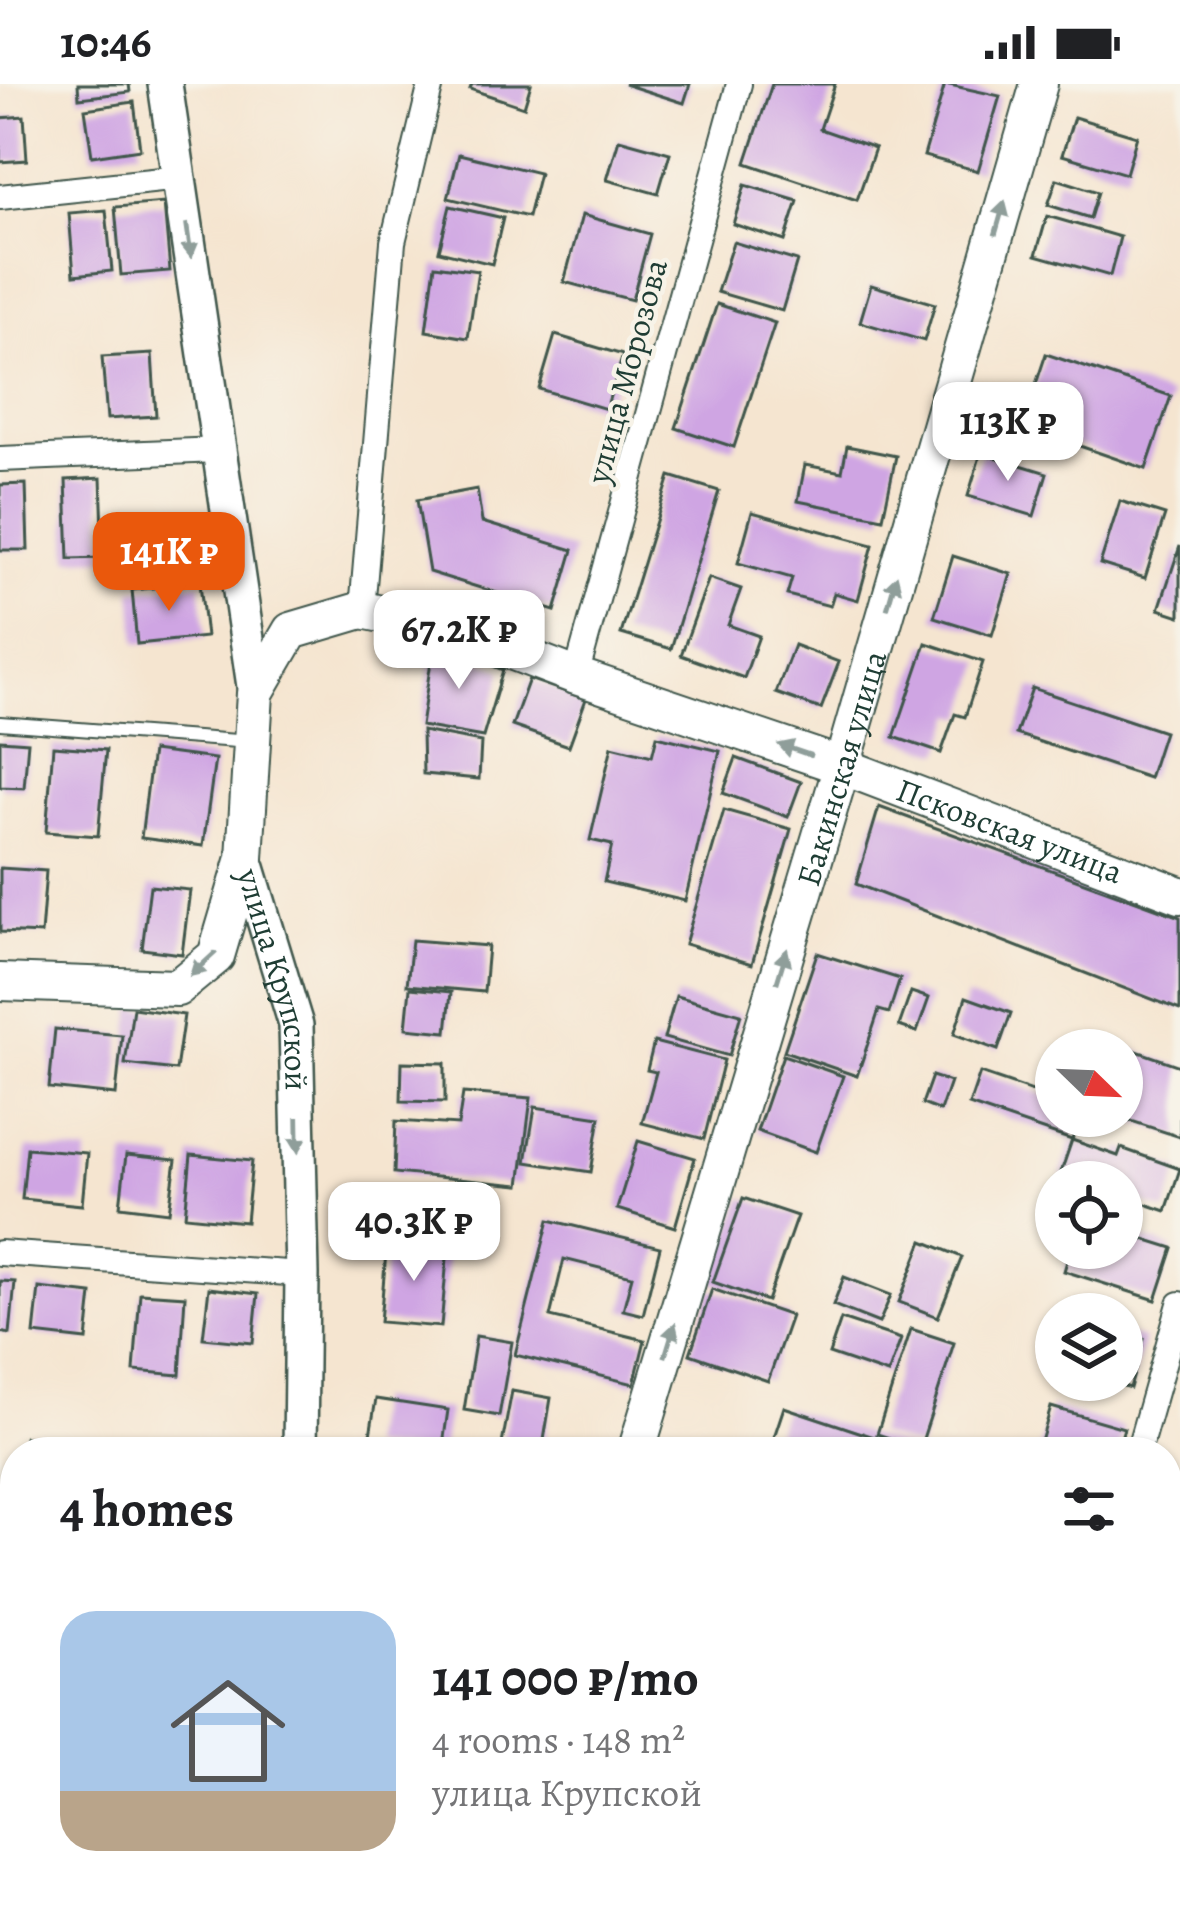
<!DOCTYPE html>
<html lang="en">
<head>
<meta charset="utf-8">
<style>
	:root { --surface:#fff; --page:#f2f2f2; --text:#202124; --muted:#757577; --accent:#ea580c }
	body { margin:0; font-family:Alegreya,serif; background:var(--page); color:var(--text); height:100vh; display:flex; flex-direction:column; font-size:45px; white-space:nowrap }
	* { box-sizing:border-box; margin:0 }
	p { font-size:39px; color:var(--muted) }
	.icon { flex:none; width:66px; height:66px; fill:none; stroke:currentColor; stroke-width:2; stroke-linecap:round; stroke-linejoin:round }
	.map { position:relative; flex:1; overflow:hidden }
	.details { position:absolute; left:0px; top:1353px; width:1182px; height:471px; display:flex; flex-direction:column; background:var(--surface); border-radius:48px 48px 0 0; box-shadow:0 3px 9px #0004 }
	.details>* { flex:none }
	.needle { width:78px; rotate:113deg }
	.controls { position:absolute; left:1035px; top:945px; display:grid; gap:24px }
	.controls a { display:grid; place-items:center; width:108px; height:108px; border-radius:50%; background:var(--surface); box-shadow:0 3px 9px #0004; font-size:60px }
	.price { position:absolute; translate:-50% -102px; padding:0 27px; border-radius:24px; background:#fff; color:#222; font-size:39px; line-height:78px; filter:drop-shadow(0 3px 6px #0008) }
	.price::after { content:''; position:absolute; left:50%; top:72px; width:36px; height:27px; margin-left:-18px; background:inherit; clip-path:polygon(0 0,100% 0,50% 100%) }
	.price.selected { background:var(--accent); color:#fff }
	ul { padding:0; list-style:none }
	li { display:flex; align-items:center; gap:36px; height:300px; padding:0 60px }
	li span { display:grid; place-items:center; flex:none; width:336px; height:240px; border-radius:36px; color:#555 }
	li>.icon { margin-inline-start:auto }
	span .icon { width:144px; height:144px; fill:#fffc; stroke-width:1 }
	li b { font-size:51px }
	h2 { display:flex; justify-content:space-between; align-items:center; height:144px; padding:0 60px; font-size:51px }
	.status { display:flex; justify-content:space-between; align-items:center; height:84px; padding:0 60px; background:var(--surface); direction:ltr }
	.status svg { height:33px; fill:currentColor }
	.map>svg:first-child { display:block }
	.building { fill:#cfa5e3 }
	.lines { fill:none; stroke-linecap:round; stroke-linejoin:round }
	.service-casing { stroke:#3f564b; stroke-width:16 }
	.minor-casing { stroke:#3f564b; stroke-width:28 }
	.tertiary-casing { stroke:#3f564b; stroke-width:38 }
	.secondary-casing { stroke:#3f564b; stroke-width:40 }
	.service { stroke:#fff; stroke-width:12 }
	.minor { stroke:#fff; stroke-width:24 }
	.tertiary { stroke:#fff; stroke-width:33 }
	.secondary { stroke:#fff; stroke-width:36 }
	.oneway { fill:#8f9e9a }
	.labels { text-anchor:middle; stroke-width:9; stroke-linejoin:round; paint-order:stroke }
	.street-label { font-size:33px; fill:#1f3d34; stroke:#f7f3e8 }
</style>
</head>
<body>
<div class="status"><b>10:46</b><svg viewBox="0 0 49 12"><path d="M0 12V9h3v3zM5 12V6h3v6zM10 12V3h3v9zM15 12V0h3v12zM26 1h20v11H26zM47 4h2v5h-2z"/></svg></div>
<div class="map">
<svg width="1180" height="1823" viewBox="0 0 1180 1823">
	<rect width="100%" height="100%" fill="#f7f3e8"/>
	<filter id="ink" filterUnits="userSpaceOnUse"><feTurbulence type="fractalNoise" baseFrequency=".00833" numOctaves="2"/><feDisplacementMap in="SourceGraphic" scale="24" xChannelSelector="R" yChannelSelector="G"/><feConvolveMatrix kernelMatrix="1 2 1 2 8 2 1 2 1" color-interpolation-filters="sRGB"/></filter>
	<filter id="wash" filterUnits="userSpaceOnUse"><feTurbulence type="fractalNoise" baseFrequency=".004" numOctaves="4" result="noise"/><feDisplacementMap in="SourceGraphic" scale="48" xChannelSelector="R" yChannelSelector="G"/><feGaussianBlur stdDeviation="2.7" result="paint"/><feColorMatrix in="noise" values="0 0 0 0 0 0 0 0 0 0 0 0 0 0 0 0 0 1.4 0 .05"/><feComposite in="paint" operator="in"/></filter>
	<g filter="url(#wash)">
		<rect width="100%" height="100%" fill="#f5e5d0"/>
		<g id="blocks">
			<g class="building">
				<path d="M78,0H129L130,8L79,14Z"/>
				<path d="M472,0H531L524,23L470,5Z"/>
				<path d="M624,0H690L684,19Z"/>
				<path d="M772,0H835L820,45L875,64L857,116L746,79Z"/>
				<path d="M945,0L1000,12L978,87L924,72Z"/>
				<path d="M134,18L140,65L92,72L85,25Z"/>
				<path d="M24,32L27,76L0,78V34Z"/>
				<path d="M1074,33L1137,52L1126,90L1062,71Z"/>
				<path d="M619,55L670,69L658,110L607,96Z"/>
				<path d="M459,70L539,89L528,133L448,114Z"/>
				<path d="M1057,95L1098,108L1090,134L1048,121Z"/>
				<path d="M745,101L798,117L785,157L733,140Z"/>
				<path d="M164,119L170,187L121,191L115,123Z"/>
				<path d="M450,122L503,134L492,180L439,167Z"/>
				<path d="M106,126L112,187L74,191L69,129Z"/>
				<path d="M582,131L650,150L632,216L564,198Z"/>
				<path d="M1047,132L1120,153L1110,192L1036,171Z"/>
				<path d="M733,158L797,177L782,227L717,208Z"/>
				<path d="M435,181L478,187L468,254L426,247Z"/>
				<path d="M871,201L935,220L924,257L860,238Z"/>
				<path d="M717,220L775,239L734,363L676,344Z"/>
				<path d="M555,251L623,271L606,325L539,305Z"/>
				<path d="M152,270L156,332L107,335L102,273Z"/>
				<path d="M1046,270L1171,312L1146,385L1022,342Z"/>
				<path d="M847,362L896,372L883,434L798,417L805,381L842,388Z"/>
				<path d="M981,369L1047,389L1034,432L968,412Z"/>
				<path d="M670,392L719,407L671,565L621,550Z"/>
				<path d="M101,394L104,474L69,475L66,396Z"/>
				<path d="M26,400L28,466H0V401Z"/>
				<path d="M477,405L482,438L573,466L555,527L429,488L417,416Z"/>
				<path d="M1120,417L1165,431L1145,494L1100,480Z"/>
				<path d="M752,428L873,461L858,516L834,509L830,522L787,511L792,494L738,479Z"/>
				<path d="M207,448L212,485L152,492L148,455Z"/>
				<path d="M1180,462V532L1159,525Z"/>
				<path d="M953,472L1011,490L992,551L934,533Z"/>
				<path d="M709,494L741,505L728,541L759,552L744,594L681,571Z"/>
				<path d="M200,499L206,553L137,560L132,506Z"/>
				<path d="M434,558L503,586L483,653L421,642Z"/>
				<path d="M926,559L983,578L965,633L955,630L941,669L894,653Z"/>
				<path d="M794,561L839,578L821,625L776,609Z"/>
				<path d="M529,595L586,615L569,662L512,642Z"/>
				<path d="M1032,604L1164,648L1149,694L1016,650Z"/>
				<path d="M422,647L481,658L479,695L423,690Z"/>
				<path d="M657,652L720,667L685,817L604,798L612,761L590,756L612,662L652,672Z"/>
				<path d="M0,656L28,658L24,704L0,703Z"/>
				<path d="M53,662L106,666L98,752L46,748Z"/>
				<path d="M152,667L215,675L203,762L141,754Z"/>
				<path d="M736,674L801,698L788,733L723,709Z"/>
				<path d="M879,723L1180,833V926L856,800Z"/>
				<path d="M724,726L791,745L752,880L685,860Z"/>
				<path d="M0,784L46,787L41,850L0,848Z"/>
				<path d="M150,802L190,806L182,870L142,865Z"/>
				<path d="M412,856L488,862L484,908L407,901Z"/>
				<path d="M817,869L900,895L889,929L879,926L857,992L784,967Z"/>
				<path d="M410,904L451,908L447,948L406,944Z"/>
				<path d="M911,908L929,914L917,948L899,942Z"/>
				<path d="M676,912L741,930L729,972L664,954Z"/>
				<path d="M966,913L1011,929L998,966L954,950Z"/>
				<path d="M133,924L184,931L176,986L125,980Z"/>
				<path d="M55,945L122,951L116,1011L49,1004Z"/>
				<path d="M654,958L724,976L704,1055L642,1039L656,988L647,986Z"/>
				<path d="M1131,965L1180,982V1053L1122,1034V990Z"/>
				<path d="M783,971L843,992L816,1068L757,1047Z"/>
				<path d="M402,978L445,979V1018L401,1017Z"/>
				<path d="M980,989L1056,1015V1032H1080L1072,1056L969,1021Z"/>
				<path d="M932,992L950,998L940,1027L922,1020Z"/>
				<path d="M463,1009L531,1014L520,1101L394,1089L396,1037L458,1041Z"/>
				<path d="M535,1023L600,1033L591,1088L526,1078Z"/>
				<path d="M1072,1056L1118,1072L1121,1064L1180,1085L1166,1127L1122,1112V1098H1081L1060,1091Z"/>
				<path d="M638,1057L695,1074L675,1143L617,1125Z"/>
				<path d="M27,1064L87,1069L82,1121L22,1115Z"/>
				<path d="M126,1071L176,1076L169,1128L120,1122Z"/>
				<path d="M191,1071L252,1077L246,1138L185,1132Z"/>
				<path d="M389,1108L460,1115L458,1143L387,1137Z"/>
				<path d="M743,1114L797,1132L767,1217L713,1198Z"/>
				<path d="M549,1136L660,1163L643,1231L623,1226L632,1192L564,1175L550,1233L645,1256L634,1300L515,1271Z"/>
				<path d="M1122,1148L1173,1164L1156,1216L1064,1187L1071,1164H1122Z"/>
				<path d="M387,1157L448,1162L441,1243L380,1238Z"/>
				<path d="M923,1157L962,1173L938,1233L899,1218Z"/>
				<path d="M844,1193L891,1211L879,1239L833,1221Z"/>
				<path d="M0,1197L15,1198L10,1250L0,1248Z"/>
				<path d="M39,1204L92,1210L87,1256L34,1250Z"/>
				<path d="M209,1204L258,1210L253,1259L203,1254Z"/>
				<path d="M712,1205L791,1232L768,1297L690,1270Z"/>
				<path d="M140,1209L185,1212L180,1291L134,1287Z"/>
				<path d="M841,1235L901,1255L888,1290L829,1270Z"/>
				<path d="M911,1245L954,1259L920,1364L877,1350Z"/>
				<path d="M1122,1248L1144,1255L1130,1304L1108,1297L1122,1296Z"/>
				<path d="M476,1252L512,1258L499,1332L464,1326Z"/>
				<path d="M512,1307L551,1314L542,1368L502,1360Z"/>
				<path d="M376,1315L448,1326L442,1368L368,1363Z"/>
				<path d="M784,1323L916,1367L915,1368H799L772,1359Z"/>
				<path d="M1051,1323L1124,1344L1117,1368H1038Z"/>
				<path d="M25,1353L85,1357L84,1368H24Z"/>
				<path d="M1167,1484L1180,1489V1545L1167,1540Z"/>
				<path d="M1167,1566L1180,1570L1178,1627L1167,1624Z"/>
				<path d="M0,1648L15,1650V1749L0,1748Z"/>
				<path d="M1167,1687L1180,1691V1750L1167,1746Z"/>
				<path d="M1167,1790L1180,1794V1823H1022L1026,1809H1167Z"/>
				<path d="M355,1809H370L420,1823H352Z"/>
				<path d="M425,1809H499L495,1823H475Z"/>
				<path d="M573,1809H625L620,1823L568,1810Z"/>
				<path d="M639,1809H690L685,1823H634Z"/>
				<path d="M937,1809H990L986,1823H933Z"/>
			</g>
		</g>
	</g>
	<g filter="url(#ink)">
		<use href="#blocks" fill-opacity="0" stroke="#3f564b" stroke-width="3"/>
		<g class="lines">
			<g class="service-casing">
				<path id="service" d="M0,639L250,658"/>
			</g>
			<g class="minor-casing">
				<g id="minor">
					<path d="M0,113L180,94"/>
					<path d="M0,375L218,366"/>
					<path d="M362,526L393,158L431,0"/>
					<path d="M576,592L739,0"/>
					<path d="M0,1169L302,1190"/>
					<path d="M1138,1368L1180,1220"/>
					<path d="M0,1780L15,1782"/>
					<path d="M248,1823L251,1809"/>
					<path d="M1008,1823L1012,1809"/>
				</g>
			</g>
			<g class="tertiary-casing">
				<g id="tertiary">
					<path d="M165,0L255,609"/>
					<path id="s1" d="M245,774L296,941L302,1190L300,1368"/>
					<path d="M0,1443H15"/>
				</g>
			</g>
			<g class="secondary-casing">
				<g id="secondary">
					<path id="s2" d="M0,898L177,904L216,872L245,774L255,609L291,547L362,526L451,544L576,592L842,682L1180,811"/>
					<path id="s3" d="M636,1368L842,682L1039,0"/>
					<path d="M518,1823L521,1809"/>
				</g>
			</g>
			<use href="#service" class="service"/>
			<use href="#minor" class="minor"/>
			<use href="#tertiary" class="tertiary"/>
			<use href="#secondary" class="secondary"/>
		</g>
		<defs><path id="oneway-solid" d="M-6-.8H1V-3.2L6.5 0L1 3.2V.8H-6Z" transform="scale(3)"/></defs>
		<g class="oneway">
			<use href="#oneway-solid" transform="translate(1000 134) rotate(-74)"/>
			<use href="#oneway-solid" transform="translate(189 157) rotate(82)"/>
			<use href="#oneway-solid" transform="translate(892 508) rotate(-74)"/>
			<use href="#oneway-solid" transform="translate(795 666) rotate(-161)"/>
			<use href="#oneway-solid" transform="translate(203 880) rotate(137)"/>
			<use href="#oneway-solid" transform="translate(782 882) rotate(-73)"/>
			<use href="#oneway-solid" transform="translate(298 1051) rotate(89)"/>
			<use href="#oneway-solid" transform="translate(670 1256) rotate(-73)"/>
		</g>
	</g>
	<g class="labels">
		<g class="street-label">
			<text transform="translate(626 287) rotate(-75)" y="12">улица Морозова</text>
			<text dy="12" stroke="none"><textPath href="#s3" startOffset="714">Бакинская улица</textPath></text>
			<text dy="12" stroke="none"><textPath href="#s2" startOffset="1326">Псковская улица</textPath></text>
			<text dy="12" stroke="none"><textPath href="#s1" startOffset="126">улица Крупской</textPath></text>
		</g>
	</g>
</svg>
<div class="controls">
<a><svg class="needle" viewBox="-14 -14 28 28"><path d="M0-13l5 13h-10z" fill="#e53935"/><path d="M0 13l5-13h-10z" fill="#757577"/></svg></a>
<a><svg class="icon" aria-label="locate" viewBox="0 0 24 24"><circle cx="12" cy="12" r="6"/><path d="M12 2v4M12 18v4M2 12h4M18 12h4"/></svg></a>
<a><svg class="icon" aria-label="layers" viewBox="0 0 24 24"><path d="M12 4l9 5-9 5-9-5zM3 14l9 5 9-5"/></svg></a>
</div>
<b class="price" style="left:1008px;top:400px">113K ₽</b>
<b class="price selected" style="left:169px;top:530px">141K ₽</b>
<b class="price" style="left:459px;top:608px">67.2K ₽</b>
<b class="price" style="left:414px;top:1200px">40.3K ₽</b>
<section class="details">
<h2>4 homes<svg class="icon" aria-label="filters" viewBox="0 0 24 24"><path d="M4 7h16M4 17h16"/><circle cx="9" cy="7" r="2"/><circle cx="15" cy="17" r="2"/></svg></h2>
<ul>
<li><span style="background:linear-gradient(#a9c7e8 75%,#b9a48a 0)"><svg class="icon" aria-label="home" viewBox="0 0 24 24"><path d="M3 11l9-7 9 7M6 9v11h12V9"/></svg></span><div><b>141 000 ₽/mo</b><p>4 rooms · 148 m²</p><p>улица Крупской</p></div></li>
</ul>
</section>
</div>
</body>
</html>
